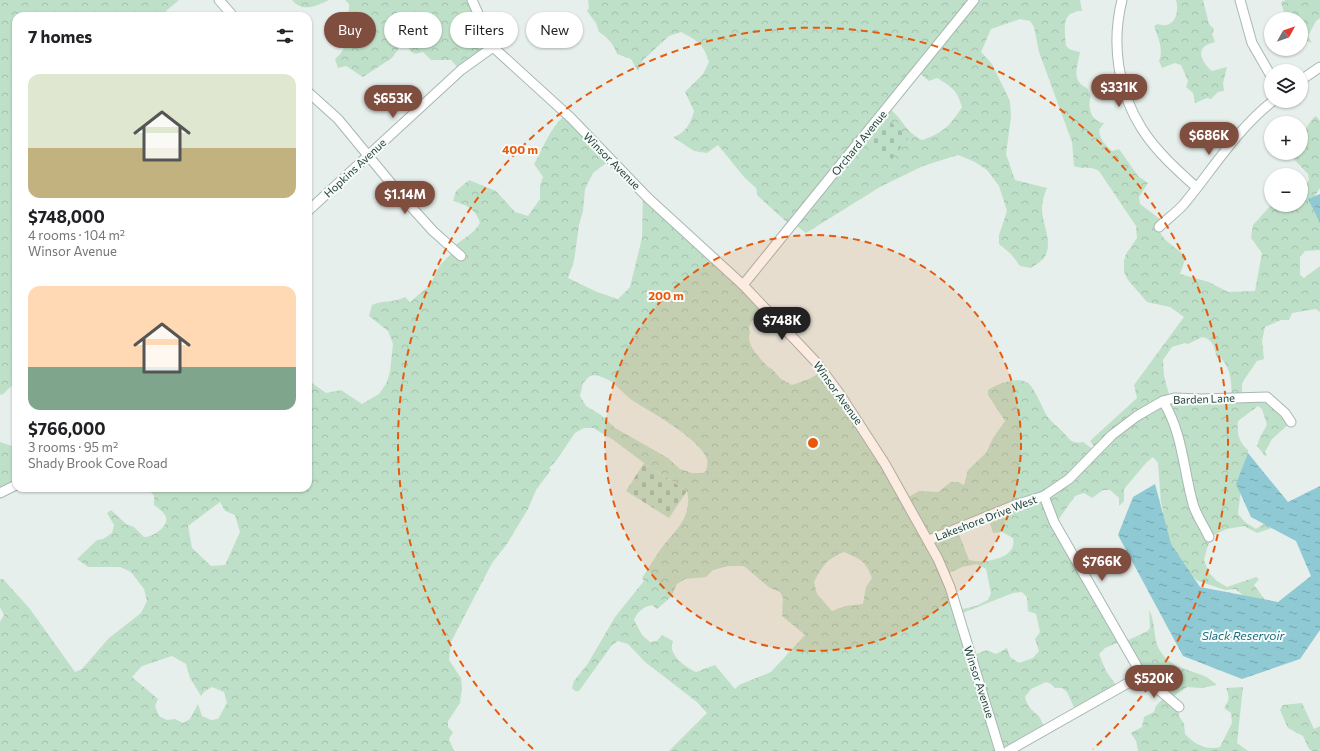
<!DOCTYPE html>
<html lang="en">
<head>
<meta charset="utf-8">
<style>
	:root { --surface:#fff; --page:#f2f2f2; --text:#202124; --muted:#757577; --accent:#7f4e3f }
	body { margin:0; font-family:Commissioner,sans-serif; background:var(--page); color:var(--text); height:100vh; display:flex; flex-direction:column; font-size:15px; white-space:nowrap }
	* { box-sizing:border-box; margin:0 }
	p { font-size:13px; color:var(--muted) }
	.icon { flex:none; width:22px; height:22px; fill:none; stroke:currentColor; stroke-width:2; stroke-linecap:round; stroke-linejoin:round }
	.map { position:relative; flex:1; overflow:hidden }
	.panel { position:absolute; left:12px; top:12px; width:300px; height:480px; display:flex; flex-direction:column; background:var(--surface); border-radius:12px; box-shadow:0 1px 3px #0004 }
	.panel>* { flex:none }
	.hud { position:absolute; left:324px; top:12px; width:380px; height:36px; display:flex; gap:8px }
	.needle { width:26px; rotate:50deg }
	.tools { position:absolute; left:1264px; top:12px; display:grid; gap:8px }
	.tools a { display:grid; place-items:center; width:44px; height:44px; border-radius:50%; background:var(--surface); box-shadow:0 1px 3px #0004; font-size:20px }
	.price { position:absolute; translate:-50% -34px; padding:0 9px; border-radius:14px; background:var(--accent); color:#fff; font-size:13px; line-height:26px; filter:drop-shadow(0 1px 2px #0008) }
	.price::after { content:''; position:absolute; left:50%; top:24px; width:12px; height:9px; margin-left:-6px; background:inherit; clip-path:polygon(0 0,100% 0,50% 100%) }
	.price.on { background:#222; color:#fff }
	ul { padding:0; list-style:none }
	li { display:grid; align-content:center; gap:8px; height:212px; padding:0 16px }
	li span { display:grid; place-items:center; height:124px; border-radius:12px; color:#555 }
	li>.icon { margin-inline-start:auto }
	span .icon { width:72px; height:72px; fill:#fffc; stroke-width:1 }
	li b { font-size:17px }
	h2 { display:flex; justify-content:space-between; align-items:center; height:48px; padding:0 16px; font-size:17px }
	.tag { padding:0 14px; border-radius:18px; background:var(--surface); box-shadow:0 1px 3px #0004; font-size:14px; line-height:36px }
	.tag.on { background:var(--accent); color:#fff }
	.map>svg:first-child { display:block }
	.forest { fill:url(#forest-crowns); fill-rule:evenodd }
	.cemetery { fill:url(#cemetery-stones) }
	.water { fill:url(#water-ripples) }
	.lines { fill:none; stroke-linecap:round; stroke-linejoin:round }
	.minor-casing { stroke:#a8b8b2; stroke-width:11 }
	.minor { stroke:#fff; stroke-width:9 }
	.ring { fill:none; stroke:#e8590c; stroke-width:2; stroke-dasharray:7 5 }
	.labels { text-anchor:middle; stroke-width:4; stroke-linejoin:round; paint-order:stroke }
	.street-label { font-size:11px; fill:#24423a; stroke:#f7fbf9 }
	.water-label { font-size:12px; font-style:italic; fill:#1c6f80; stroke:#f7fbf9 }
	.centre { fill:#e8590c; stroke:#f7fbf9; stroke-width:2 }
	.ring-label { font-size:12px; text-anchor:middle; font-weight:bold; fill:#e8590c; stroke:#f7fbf9; stroke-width:4; stroke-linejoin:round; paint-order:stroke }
</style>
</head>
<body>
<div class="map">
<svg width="1320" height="751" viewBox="0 0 1320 751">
	<defs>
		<pattern id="forest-crowns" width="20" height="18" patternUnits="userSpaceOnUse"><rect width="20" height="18" fill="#bfe0c8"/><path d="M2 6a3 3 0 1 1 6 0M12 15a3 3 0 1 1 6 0" fill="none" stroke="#a4c1ad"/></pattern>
		<pattern id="cemetery-stones" width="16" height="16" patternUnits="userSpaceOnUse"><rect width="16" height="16" fill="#bfe0c8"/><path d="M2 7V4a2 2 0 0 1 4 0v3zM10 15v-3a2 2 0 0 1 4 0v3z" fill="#a4c1ad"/></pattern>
		<pattern id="water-ripples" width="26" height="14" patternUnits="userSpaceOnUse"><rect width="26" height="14" fill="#8ec9d4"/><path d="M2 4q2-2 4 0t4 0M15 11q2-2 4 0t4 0" fill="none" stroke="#74a5ad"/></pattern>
	</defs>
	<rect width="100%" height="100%" fill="#e6efeb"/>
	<g class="forest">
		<path d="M0,0H179L166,11L169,16H16V382L2,395L0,394Z"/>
		<path d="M292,0H329C316,6 303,13 292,0Z"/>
		<path d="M345,0H471L492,45L461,71L451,60H431L423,52L416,54L411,52L404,41L392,58L363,77L346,66L338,68L335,59C347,49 349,38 343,24L349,9V4Z"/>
		<path d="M588,0H1080L1082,11C1060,11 1065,30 1066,46L1071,50L1080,52C1078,65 1070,81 1087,88L1091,96C1087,106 1091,122 1104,123L1099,130C1100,139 1105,145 1112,151L1119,149L1138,176L1148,183L1139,197L1140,204L1164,222L1159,228C1160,240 1178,248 1186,257L1180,274L1209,282L1228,292L1255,291L1262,253L1251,238L1253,225L1271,205H1301V191L1309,180L1308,174L1288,153H1301V133C1308,128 1309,121 1316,116L1320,121V188L1315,196V212L1320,220V250L1305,251L1300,257V275L1304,278L1320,266V312L1316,309L1292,313L1289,320H1281L1265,327L1262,341L1264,359L1257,361L1242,383V398C1264,401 1278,403 1289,424L1272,439L1265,452L1267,456H1265L1257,446L1260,437L1267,425L1262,409L1258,406L1238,421C1237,433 1238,441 1248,450V456L1242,480L1238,514L1245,522L1256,529L1263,524L1278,526L1257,533L1244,526L1227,529L1213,535L1207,548L1204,560L1209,573L1217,581L1227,587L1256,577L1259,579L1254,585L1268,604L1257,606L1235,589L1225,590L1198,581L1168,556L1163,520V510L1161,503L1158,463L1153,457L1146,463L1124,489V501L1119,506V498L1110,490H1103L1092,498L1084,493L1075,496L1056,523L1126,641L1148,631L1150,627L1149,610C1156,622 1153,639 1159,649C1168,667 1188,669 1204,676C1209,678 1213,682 1217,685L1201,688L1187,687L1171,698L1179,706V716L1184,724L1185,734C1193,743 1206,751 1220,747L1232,723L1231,713L1224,708C1229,701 1230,697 1226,688L1243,687L1237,743L1248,751H1138L1136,741L1131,733L1142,727L1144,717L1154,712L1156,706L1166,695L1143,675L1124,640L1105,648L1099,654L1106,671L1118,688L1076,712L1067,692L1062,688H1055L1051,684L1046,682L1031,689L1025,697C1028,709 1033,710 1040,718C1042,721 1043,727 1045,730L1007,751H669L707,713L697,702L645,662L628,644L618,641L612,645L579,691H575L572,688L574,681L587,665L615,617L644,581L642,578C648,569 654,559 660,550C675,530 693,518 687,491L644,463L612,439L593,428H584L575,433L556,461L549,468L551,470L536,490L528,509L507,544L492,563L451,642L449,660L461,678L462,688L460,703L448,721V727L453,732L449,739L454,751H0V622L4,615L0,607V579H3L30,609L75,672L82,669L109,638L141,613L147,601L144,589L131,572L120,567H88L77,559L97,540L103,539L112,533L114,525L107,513L111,510L126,524L134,527L144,537C152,537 169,527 166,517C164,512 158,508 154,505V496L148,488H308V380L326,393L341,390L362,404L379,394L386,384L390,372L393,344L388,331L369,316L372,305C382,300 395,303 405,297L410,302L430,285L440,265L455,250L454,247C464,237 473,235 480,223C477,210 465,204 453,201L456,191L469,180L496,191L515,212L528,216L540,199V185L543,177L534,164C544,147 549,130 563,117L610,160L593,173L585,189L583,211L579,225L574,261L568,278L597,292L618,299L630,287L642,238L643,193L765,307L754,317L749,327L750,333C745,345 761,359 768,367L772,369L781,379L792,385L809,379L823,371L907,498L919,491L938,492L951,482H958L964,485L968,470L986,453L993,438L1005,421L988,395V390C998,384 1021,374 1031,386C1037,394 1041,405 1046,414C1050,421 1057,426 1063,432C1069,439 1073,445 1083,442L1094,450L1096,449L1090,441L1137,398L1134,385L1184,317L1170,307L1147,302L1128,280L1124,272V261L1126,254L1137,238L1136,226L1099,171C1089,165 1083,170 1074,166L1072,142L1039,52L1034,27L1030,21L1020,19L991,29L981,52L992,64L1010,101L1011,117L1006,154L1015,180L1047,188C1044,195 1042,201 1042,209C1042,224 1054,244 1044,258C1041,262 1035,265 1031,268L1020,266L1011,254L999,244V235L1007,211L999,186L987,170L975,162L958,155L923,166L880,187L806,233L794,224L791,226L758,196L756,188L744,177L718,145L707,153L694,151L673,137C685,134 691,123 694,111L685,92L703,74L709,62C704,45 697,40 681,32L669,36L643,60L638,71L631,59L617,54C613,43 608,38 599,32L596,23L587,11L589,8ZM918,72L929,81L937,78C952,87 957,90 962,107C950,126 943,133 922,140C902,129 904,119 888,108ZM1202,337C1214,340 1214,347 1217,358H1221C1232,371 1232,385 1231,401L1170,398L1164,376L1163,360L1172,347L1185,343L1188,344ZM595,375C617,380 618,391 635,402C654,414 699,438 707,459C708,463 707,467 706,471L703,473H692L680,469L668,458L615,428L601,415L586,406L580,396L583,383L590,376ZM220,502L225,511L235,515L240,532L225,565L211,566L192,548L188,526ZM988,517L993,533L1002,532L1013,538C1018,559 983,564 969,560L957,529ZM844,552C860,559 866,561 872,578L866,587L863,604L845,606L832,611L817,594L814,582C823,565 827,559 844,552ZM977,564L986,569L991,593L988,600L976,606L958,610L947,574L962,567ZM728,566H744L770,588L780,592L783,598L782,616L805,635L771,672L739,685L735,689L715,665L696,672C686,667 667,655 673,641L662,635L657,641L650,642L642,635L634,620C637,612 643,607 652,605L657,609L671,597L677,584L685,579L706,577L713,570ZM1022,592L1027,597L1028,611L1036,614L1040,632L1035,639L1039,651L1033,658L1019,663L1010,657L1007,648L996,654L987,650L973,655L960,614L1013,593ZM172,656L186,664L190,678L201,696L205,691L212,687L224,692L227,703L218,719L211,720L202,716L198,704L190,719L183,723L175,719L167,720L159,716L155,706L158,699L132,677L142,666Z"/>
		<path d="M1176,0H1203L1209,24L1214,29L1212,34L1215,42C1211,43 1205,45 1203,48C1197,56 1207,67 1212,71L1227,67L1223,83L1224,91L1218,92L1211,99L1207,98L1195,103L1193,93L1186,87L1188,81L1181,65L1175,63L1162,68L1159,61C1164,50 1158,37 1154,26L1158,24C1174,30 1180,13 1176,0Z"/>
		<path d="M1286,0H1320V18L1316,21L1308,36L1312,43L1301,38V19H1286L1281,2Z"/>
		<path d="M0,442L12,446L16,451V485L0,493Z"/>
		<path d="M1302,703L1314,729L1320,726V751H1312L1309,749L1303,736L1288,728L1280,710L1283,705Z"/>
	</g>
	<g class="cemetery">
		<path d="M884,117L909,137L892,159L867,139Z"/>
		<path d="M644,463L687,491L669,518L626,491Z"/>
	</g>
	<g class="water">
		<path d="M1320,194V223L1308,199Z"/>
		<path d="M1248,453L1288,502L1320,486V630L1300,659L1242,679L1183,656L1118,535L1133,497L1155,484L1171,544L1200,587L1278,602L1311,576L1296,541L1251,517L1236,484Z"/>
	</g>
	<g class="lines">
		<g class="minor-casing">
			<g id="minor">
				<path d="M219,0L233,16"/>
				<path d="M472,0L493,47L571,118L648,198L743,285L816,362L839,393L885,464L938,559L950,587L1000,751"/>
				<path d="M1122,0C1111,44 1118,91 1142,129C1156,151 1177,170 1196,187"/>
				<path d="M1240,0L1252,43L1271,76"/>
				<path d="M1301,80L1320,67"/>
				<path d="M308,92L338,119L404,199L433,231L461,256"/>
				<path d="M308,211L461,70L493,47"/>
				<path d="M1159,227C1167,219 1177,212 1184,204C1213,169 1237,129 1273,101"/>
				<path d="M743,285L974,0"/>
				<path d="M1163,401C1183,434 1183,468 1193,504C1196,515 1204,526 1209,537"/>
				<path d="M0,493L16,485"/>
				<path d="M1044,496L1054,522L1066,543L1142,675L1179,707"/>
				<path d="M929,540L1015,505L1044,496L1069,479L1112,435L1137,416L1163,401L1174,398L1201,399L1267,397L1285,413L1291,422"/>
				<path d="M1008,751L1142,675"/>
			</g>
		</g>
		<use href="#minor" class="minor"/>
	</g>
	<circle cx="813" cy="443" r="208" fill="#e8590c" fill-opacity=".12"/>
	<g class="ring">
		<circle cx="813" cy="443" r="208"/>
		<path d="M533 749A415 415 0 1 1 1093 749"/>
	</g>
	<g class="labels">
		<g class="street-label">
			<text transform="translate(859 143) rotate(-51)" y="4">Orchard Avenue</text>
			<text transform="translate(612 161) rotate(45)" y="4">Winsor Avenue</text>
			<text transform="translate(355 168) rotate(-43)" y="4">Hopkins Avenue</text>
			<text transform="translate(838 393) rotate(54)" y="4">Winsor Avenue</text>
			<text transform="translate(1204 399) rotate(-2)" y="4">Barden Lane</text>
			<text transform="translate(986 518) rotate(-21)" y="4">Lakeshore Drive West</text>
			<text transform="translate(979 682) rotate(72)" y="4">Winsor Avenue</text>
		</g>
		<g class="water-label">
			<text x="1243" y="640">Slack Reservoir</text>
		</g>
	</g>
	<circle cx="813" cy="443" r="6" class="centre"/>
	<g class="ring-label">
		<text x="520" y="154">400 m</text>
		<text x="666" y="300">200 m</text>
	</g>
</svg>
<div class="tools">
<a><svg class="needle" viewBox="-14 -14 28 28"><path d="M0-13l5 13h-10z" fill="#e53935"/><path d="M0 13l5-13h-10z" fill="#757577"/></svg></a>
<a><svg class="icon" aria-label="layers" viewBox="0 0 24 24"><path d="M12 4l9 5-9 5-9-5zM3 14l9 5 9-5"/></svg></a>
<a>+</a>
<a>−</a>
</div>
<b class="price" style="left:1119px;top:108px">$331K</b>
<b class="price" style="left:393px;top:119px">$653K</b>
<b class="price" style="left:1209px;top:156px">$686K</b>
<b class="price" style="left:405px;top:215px">$1.14M</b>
<b class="price on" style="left:782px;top:341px">$748K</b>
<b class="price" style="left:1102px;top:582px">$766K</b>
<b class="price" style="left:1154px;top:699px">$520K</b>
<div class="hud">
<a class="tag on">Buy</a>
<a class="tag">Rent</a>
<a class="tag">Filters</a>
<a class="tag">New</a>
</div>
<section class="panel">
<h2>7 homes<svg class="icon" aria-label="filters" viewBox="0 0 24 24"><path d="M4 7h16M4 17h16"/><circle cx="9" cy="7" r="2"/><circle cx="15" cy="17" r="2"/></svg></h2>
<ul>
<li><span style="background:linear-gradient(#dfe7d0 60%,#c2b280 0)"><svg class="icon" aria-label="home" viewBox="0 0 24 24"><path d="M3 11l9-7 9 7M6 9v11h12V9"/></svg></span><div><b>$748,000</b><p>4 rooms · 104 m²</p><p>Winsor Avenue</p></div></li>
<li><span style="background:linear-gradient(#ffd9b3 65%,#7fa58c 0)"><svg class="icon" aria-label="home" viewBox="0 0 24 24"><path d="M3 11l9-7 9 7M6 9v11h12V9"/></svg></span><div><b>$766,000</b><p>3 rooms · 95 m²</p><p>Shady Brook Cove Road</p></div></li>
</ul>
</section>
</div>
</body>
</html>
